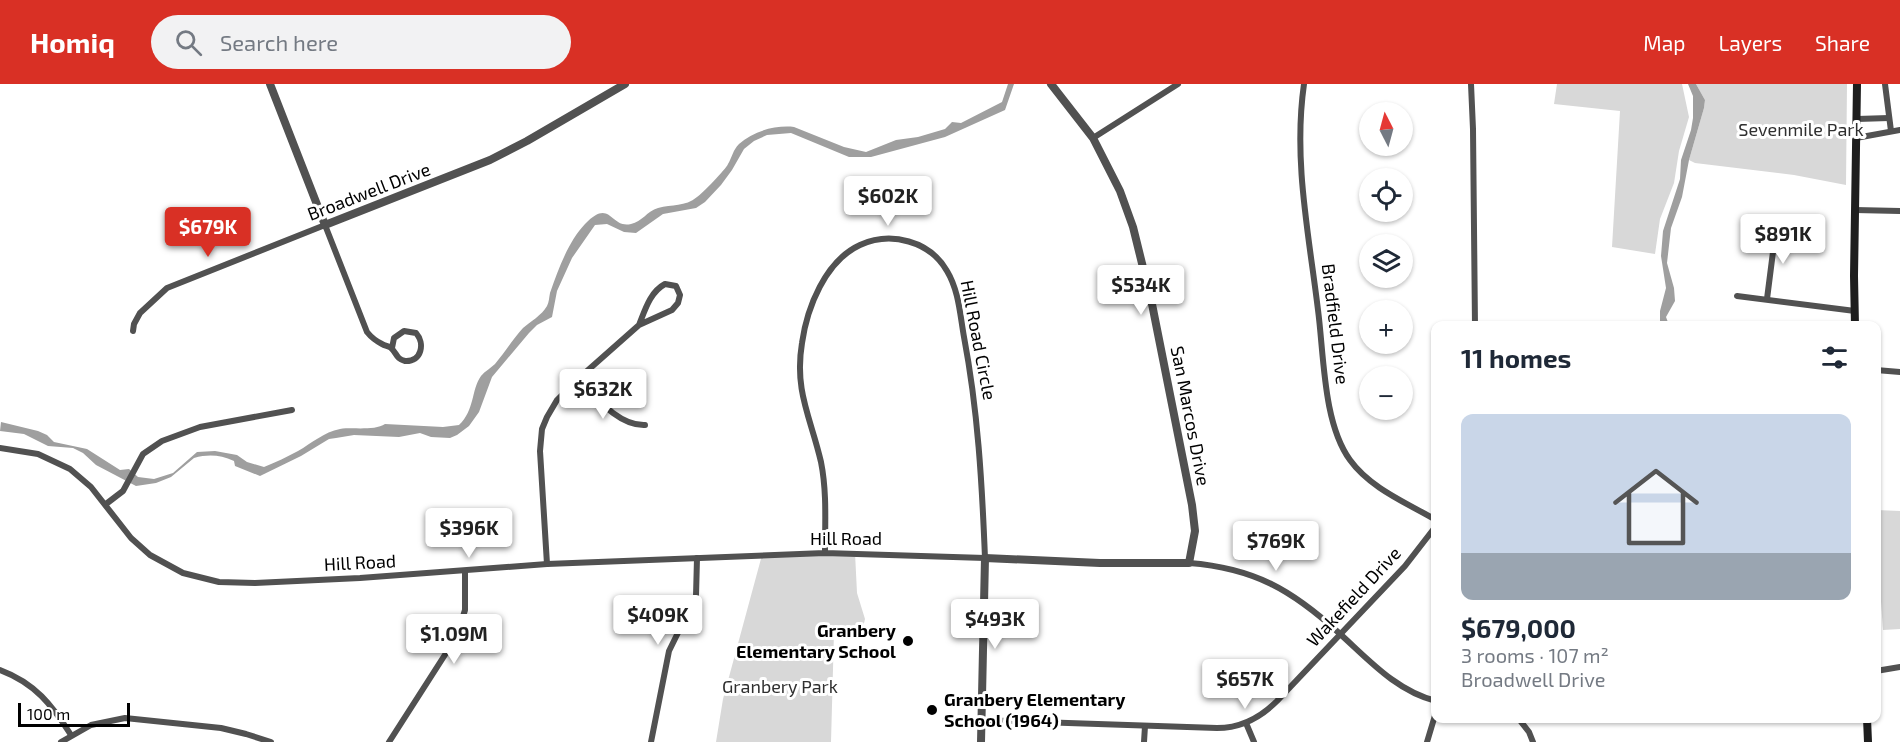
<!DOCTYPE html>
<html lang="en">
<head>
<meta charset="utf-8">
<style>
	:root { --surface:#fff; --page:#f2f2f3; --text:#1f2937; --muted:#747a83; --line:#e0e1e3; --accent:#d93025 }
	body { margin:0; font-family:"Exo 2",sans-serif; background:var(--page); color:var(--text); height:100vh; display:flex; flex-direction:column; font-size:22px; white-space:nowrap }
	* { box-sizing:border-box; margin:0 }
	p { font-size:20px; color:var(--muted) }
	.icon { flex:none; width:33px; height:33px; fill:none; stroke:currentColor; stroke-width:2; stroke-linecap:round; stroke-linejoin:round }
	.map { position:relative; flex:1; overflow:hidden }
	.drawer { position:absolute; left:1431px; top:237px; width:450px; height:402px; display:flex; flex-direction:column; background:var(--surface); border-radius:12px; box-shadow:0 2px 4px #0004 }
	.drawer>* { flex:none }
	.needle { width:39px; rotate:354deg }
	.buttons { position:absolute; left:1359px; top:18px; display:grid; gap:12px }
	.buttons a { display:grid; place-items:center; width:54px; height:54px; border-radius:50%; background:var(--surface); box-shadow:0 2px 4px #0004; font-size:30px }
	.scale { position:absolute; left:18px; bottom:15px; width:112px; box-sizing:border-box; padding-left:6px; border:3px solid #000; border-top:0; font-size:16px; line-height:21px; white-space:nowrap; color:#000; -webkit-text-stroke:4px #fff; paint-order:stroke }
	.price { position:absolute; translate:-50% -51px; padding:0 14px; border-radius:6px; background:#fff; color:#222; font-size:20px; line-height:39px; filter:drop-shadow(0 2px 3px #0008) }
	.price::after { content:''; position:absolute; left:50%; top:36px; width:18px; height:14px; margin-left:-9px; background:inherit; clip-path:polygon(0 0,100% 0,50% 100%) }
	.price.active { background:var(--accent); color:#fff }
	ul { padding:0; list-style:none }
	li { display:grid; align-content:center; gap:12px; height:318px; padding:0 30px }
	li+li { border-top:2px solid var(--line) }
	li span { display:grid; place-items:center; height:186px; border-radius:12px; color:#555 }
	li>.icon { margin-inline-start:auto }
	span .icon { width:108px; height:108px; fill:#fffc; stroke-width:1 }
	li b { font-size:26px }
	h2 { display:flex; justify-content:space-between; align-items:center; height:72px; padding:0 30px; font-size:26px }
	header { display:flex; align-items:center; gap:36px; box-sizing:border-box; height:84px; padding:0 30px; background:var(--accent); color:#fff }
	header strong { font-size:28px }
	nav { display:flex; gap:33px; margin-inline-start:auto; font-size:21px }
	.search { width:420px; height:54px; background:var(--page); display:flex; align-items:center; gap:15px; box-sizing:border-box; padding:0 21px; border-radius:33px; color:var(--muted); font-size:22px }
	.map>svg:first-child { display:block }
	.green { fill:#d8d8d8 }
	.water { fill:#9f9f9f }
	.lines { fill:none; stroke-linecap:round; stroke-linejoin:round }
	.minor { stroke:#515151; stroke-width:6 }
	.tertiary { stroke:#515151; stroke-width:8 }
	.secondary { stroke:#1e1e1e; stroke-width:8 }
	.poi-dot { fill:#000; stroke:#fff; stroke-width:2 }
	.labels { text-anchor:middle; stroke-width:6; stroke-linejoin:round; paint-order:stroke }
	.park-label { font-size:18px; fill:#2f2f2f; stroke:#fff }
	.street-label { font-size:18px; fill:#000; stroke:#fff }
	.poi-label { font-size:18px; font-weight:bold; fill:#000; stroke:#fff; text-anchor:end }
</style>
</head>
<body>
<header>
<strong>Homiq</strong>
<div class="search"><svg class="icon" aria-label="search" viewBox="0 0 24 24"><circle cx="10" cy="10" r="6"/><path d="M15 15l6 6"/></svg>Search here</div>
<nav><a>Map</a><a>Layers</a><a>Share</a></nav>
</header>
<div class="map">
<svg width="1900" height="658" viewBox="0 0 1900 658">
	<rect width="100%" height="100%" fill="#fff"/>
	<g class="green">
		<path d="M1557,0H1682L1689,33L1679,67L1674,99L1660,135L1655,170L1612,163L1620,27L1554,20Z"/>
		<path d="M1696,0H1847L1846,101L1794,91L1695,79L1689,76L1704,24L1705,16Z"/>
		<path d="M1876,426L1900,427V545L1883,546L1877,461Z"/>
		<path d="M855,469L857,509L865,535L862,548H834L831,658H716L723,615L762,471Z"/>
	</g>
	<g class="water">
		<path d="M1008,0H1014L1005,26L945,53L871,73H849L791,49L767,51L754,57L744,65L732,86L721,101L705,118L696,124L663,130L636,149L624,148L607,140L595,141L572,174L557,207L552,233L537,241L529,249L492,293L479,328L469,342L457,351L450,354L431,353L420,349L399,353L354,351L336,354L329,355L301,372L260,392L235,382L234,377C220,371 209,370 194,374L171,393L156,399L136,402L96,381L83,369L73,364L48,362L24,350L0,347L1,338L38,347L47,351L54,358L87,365L120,386L129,385L138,393L154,395L173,389L197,368L215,367L237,371L247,378L264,383C276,378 287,373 298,367C312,359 324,348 340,345C353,343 375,347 385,340L443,343L459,341C475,326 471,306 481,292C485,287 491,284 495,280C505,268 513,255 523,244C530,238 542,231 547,222C549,218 549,214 550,209C558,186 568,158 585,140C611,113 610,145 631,140C642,138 647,127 658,124C672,120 685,123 697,113C702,110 726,85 728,80C732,73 733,66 739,60C753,47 776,41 794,43L844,63L866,68L896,56L918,53L945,45L952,38L961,39L1002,18Z"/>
		<path d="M1688,0H1696L1705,16L1704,24L1689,76L1682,113L1671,144L1667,179L1674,204L1675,217L1666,233L1669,241H1660V227L1666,204L1661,172L1663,147L1680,95L1681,76L1691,46L1693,34V12Z"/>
	</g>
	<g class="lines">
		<g class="minor">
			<path d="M1304,0C1293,76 1309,151 1318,226C1324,271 1323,339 1350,376C1370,404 1407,419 1436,436"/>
			<path d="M1471,0L1473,45L1475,242"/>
			<path d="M1885,0L1891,47"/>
			<path d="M1857,35L1889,34"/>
			<path d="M1093,54L1178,0"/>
			<path d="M1856,54L1900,46"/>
			<path d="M1855,126L1900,127"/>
			<path d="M1737,212L1855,227"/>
			<path d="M1767,215L1774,160L1793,143"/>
			<path d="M133,247L134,240L140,229L167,204L325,141L367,248C371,253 376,257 382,260C385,262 389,262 391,264C397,269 396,275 405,277C422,278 425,259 416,249L404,247L394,254L392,264"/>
			<path d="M1876,286L1900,288"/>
			<path d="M578,295C595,312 618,342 645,341"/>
			<path d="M0,364L38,370L70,385L91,403L131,454L150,471L183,489L219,498L255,499L360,494L547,480L825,469L985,474C982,399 978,327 964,253C960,231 959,207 947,187C930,157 891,147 860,161C825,177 807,224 802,259C794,307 811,334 821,378C827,408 825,439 825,469"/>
			<path d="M106,420L123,407L143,370L162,357L200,343L292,326"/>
			<path d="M1189,479C1254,484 1292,506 1339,549C1368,575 1396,607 1436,617"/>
			<path d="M547,480L540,367L542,345L547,333L557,316L578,295L639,241L672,226L678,219L680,211L676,202L665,200C650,208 645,226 639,241"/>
			<path d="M0,586C35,599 52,621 71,651"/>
			<path d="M1876,587L1900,583"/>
			<path d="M1518,634L1529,648L1533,658"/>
			<path d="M981,636L1217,644C1241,644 1260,634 1277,617L1405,482L1436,442"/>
			<path d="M1246,639L1254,658"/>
			<path d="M61,658L91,641L125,634L221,644L246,650L271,658"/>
			<path d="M389,658L457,552L465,526V487"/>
			<path d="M651,658L669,567L696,512L697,474"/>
			<path d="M1144,658L1145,642"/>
			<path d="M1427,658L1436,628"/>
		</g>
		<g class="tertiary">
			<path d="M270,0L325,141L490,76L527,57L625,0"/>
			<path d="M981,658L985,474L1100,479H1189L1195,447L1192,421L1152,220L1133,143L1120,107L1093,54L1051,0"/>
		</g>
		<g class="secondary">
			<path d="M1855,242L1854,192L1857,0"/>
			<path d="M1867,634L1868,658"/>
		</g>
	</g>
	<g class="poi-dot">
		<circle cx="908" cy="557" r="6"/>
		<circle cx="932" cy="626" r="6"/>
	</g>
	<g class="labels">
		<g class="park-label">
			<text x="1801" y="52">Sevenmile Park</text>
			<text x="780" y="609">Granbery Park</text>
		</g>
		<g class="street-label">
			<text transform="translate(369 108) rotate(-21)" y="6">Broadwell Drive</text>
			<text transform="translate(1335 240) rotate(83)" y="6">Bradfield Drive</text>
			<text transform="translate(978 256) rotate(79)" y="6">Hill Road Circle</text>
			<text transform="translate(1190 332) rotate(79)" y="6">San Marcos Drive</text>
			<text x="846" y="461">Hill Road</text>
			<text transform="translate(360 479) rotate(-3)" y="6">Hill Road</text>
			<text transform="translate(1354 513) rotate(-47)" y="6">Wakefield Drive</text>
		</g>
		<g class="poi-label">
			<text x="896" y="553">Granbery<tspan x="896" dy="21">Elementary School</tspan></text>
			<text x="944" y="622" text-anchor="start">Granbery Elementary<tspan x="944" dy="21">School (1964)</tspan></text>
		</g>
	</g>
</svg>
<div class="buttons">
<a><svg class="needle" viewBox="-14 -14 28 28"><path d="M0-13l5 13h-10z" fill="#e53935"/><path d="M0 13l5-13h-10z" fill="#747a83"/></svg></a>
<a><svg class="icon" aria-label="locate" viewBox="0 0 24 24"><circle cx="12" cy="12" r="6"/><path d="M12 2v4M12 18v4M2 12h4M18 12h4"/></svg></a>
<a><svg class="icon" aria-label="layers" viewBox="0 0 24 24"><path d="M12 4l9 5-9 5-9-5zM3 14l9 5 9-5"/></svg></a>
<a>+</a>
<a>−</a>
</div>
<div class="scale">100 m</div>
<b class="price" style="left:888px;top:143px">$602K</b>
<b class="price active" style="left:208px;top:174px">$679K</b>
<b class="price" style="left:1783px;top:181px">$891K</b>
<b class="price" style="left:1141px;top:232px">$534K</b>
<b class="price" style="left:603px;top:336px">$632K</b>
<b class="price" style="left:469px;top:475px">$396K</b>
<b class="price" style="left:1276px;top:488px">$769K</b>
<b class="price" style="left:658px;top:562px">$409K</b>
<b class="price" style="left:995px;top:566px">$493K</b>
<b class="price" style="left:454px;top:581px">$1.09M</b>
<b class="price" style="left:1245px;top:626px">$657K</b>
<section class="drawer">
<h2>11 homes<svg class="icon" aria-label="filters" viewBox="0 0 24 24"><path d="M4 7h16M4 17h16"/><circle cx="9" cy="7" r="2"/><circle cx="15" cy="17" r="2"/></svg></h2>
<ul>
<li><span style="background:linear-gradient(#c9d6e8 75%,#9aa5b1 0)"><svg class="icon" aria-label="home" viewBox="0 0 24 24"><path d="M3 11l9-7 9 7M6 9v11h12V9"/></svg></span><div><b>$679,000</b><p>3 rooms · 107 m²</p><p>Broadwell Drive</p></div></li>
</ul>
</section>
</div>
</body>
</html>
